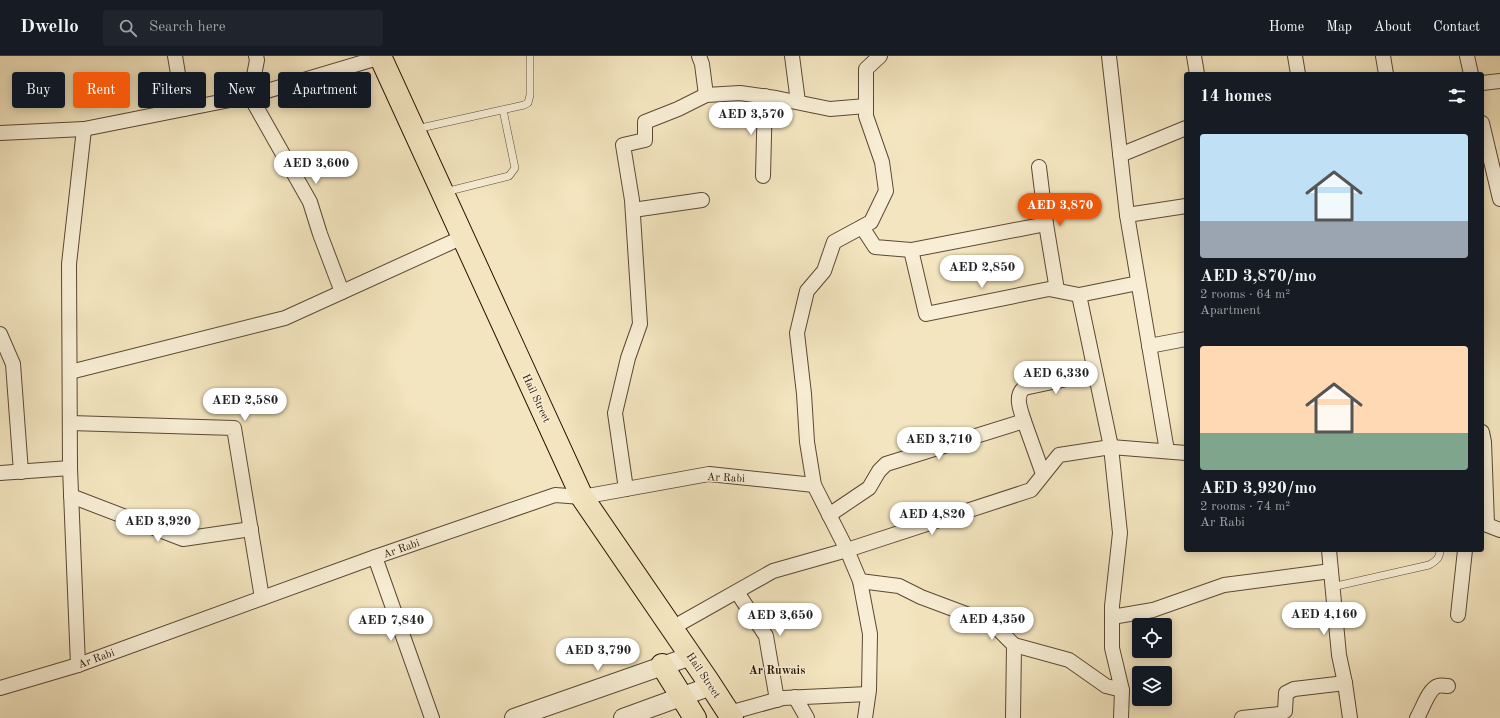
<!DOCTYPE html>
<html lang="en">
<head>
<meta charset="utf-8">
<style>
	:root { --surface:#171b24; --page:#20242c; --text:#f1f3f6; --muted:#9ea1a6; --line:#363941; --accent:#ea580c }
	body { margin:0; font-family:"Old Standard TT",serif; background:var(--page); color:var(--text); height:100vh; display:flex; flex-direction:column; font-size:15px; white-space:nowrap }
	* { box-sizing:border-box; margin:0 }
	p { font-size:13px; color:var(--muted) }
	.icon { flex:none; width:22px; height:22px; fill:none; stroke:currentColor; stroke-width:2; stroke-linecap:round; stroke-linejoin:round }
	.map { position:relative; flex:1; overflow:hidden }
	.side { position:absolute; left:1184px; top:16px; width:300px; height:480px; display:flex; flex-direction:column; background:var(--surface); border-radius:4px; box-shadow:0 2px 10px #0003 }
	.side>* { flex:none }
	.guide { position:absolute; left:12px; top:16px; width:380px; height:36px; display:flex; gap:8px }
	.tools { position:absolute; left:1132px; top:562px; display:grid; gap:8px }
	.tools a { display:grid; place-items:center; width:40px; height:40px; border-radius:4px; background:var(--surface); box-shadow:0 2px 10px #0003; font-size:20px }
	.price { position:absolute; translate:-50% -34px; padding:0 9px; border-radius:14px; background:#fff; color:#222; font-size:13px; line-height:26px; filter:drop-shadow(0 1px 2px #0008) }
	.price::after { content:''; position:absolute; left:50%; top:24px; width:12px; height:9px; margin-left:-6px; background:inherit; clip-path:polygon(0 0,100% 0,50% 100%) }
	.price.selected { background:var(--accent); color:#fff }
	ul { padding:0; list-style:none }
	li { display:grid; align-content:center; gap:8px; height:212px; padding:0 16px }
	li span { display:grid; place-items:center; height:124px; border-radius:4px; color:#555 }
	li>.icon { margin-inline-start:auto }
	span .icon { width:72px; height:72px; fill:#fffc; stroke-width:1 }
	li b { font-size:17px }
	h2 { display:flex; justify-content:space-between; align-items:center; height:48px; padding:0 16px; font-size:17px }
	.tag { padding:0 14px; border-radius:4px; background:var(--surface); box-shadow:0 2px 10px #0003; font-size:14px; line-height:36px }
	.tag.selected { background:var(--accent); color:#fff }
	header { display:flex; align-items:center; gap:24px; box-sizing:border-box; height:56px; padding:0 20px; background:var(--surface); border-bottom:1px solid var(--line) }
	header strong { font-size:19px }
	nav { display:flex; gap:22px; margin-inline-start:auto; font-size:14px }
	.search { width:280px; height:36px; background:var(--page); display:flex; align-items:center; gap:10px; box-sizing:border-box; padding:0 14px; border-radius:4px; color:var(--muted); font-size:15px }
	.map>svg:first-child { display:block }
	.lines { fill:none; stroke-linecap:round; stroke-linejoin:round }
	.service-casing { stroke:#5c4834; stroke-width:8 }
	.minor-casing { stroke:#5c4834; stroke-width:16 }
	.tertiary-casing { stroke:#5c4834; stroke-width:20 }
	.primary-casing { stroke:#2a1405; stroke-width:24 }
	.service { stroke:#f7eed5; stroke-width:7 }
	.minor { stroke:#f7eed5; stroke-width:14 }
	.tertiary { stroke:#f7eed5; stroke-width:18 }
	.primary { stroke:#f3e5bf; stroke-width:22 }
	.labels { text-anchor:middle; stroke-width:3; stroke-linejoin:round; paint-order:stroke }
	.street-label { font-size:11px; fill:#2a1405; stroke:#f7eed5 }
	.neighbourhood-label { font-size:12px; font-weight:bold; fill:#2a1405; stroke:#f7eed5 }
</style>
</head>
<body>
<header>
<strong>Dwello</strong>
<div class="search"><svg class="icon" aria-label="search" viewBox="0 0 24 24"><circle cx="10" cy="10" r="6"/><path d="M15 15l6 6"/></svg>Search here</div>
<nav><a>Home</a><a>Map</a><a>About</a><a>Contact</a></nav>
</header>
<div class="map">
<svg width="1500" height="662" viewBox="0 0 1500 662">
	<rect width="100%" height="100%" fill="#f3e5bf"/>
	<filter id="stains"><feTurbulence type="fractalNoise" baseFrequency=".005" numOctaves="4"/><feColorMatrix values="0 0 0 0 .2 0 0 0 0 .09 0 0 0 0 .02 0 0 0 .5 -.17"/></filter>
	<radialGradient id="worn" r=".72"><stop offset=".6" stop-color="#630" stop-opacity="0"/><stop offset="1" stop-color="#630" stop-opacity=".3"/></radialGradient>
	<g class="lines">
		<g class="service-casing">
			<g id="service">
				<path d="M416,73L524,49L528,47L530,39V0"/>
				<path d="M445,136L509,120L515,112L503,54"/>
				<path d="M1332,531L1429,509C1436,505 1440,502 1440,494"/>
			</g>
		</g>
		<g class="minor-casing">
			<g id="minor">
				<path d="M175,0L184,53"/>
				<path d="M256,0L257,4L250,40L310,146L320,178L342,236"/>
				<path d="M699,0L702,8L706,39"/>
				<path d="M792,0L798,46"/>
				<path d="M1109,0L1127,159"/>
				<path d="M1194,0L1197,18"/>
				<path d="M1295,0L1298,18"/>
				<path d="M1383,0L1386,18"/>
				<path d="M1467,0L1471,18"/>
				<path d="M1482,27L1500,25"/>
				<path d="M1482,67L1500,143"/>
				<path d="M0,77L84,73L250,40L381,1"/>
				<path d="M1120,99L1186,72"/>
				<path d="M1039,111L1046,168L1057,234"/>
				<path d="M763,120L765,40"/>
				<path d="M633,154L702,144"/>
				<path d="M862,171L875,191L911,194L1046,168"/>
				<path d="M911,194L926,258L1049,233L1079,239"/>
				<path d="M0,278L13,308L21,416"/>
				<path d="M1149,290L1186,283"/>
				<path d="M70,316L285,262L463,181"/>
				<path d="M1024,365C1021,355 1014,340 1024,332L1095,317"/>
				<path d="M70,367L234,372L262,542"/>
				<path d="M1482,376L1484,386L1487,468"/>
				<path d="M1167,395L1127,159L1186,150"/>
				<path d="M0,417L70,412"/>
				<path d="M626,433L615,357L628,302L640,268L632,144L623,89L645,84V66L678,53L706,39L740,37L776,42L830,53L866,50"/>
				<path d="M71,440L183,483L251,473"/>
				<path d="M829,459L869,432L879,415L886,408L1024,365L1043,418"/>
				<path d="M1482,467L1500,474"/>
				<path d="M1329,494L1339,599L1345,627L1350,662"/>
				<path d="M375,501L432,662"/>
				<path d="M860,525L899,530L921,541L993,568L1014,589L1069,604L1106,630L1122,634"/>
				<path d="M737,536L766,580L777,644"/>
				<path d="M1458,559L1465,494"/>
				<path d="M1112,561L1153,554L1224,529L1331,515"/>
				<path d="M672,572L773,515L847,494L1031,434L1059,399L1111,391L1186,397"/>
				<path d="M78,609L70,412L69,208L84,73"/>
				<path d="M0,632L78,609L375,501L555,439L582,441L709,418L814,429"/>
				<path d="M795,641L807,662"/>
				<path d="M729,657L783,642L868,638"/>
				<path d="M865,662L869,634L870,578L860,525L847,494L814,429L807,386L804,338L797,277L807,235L824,215L834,186L871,166L886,135L882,106L866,60V13L880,0"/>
				<path d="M1013,662L1014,589"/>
				<path d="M1121,662L1122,634L1112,592V550L1120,477L1111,391L1079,239L1138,227"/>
				<path d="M1242,662L1280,658L1285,655L1286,637L1294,633L1345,627"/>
				<path d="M1417,662C1422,654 1429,632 1438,630C1441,629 1445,630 1448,630"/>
			</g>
		</g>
		<g class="tertiary-casing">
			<g id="tertiary">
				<path d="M514,662L691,600"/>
				<path d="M623,662L711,630"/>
			</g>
		</g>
		<g class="primary-casing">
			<g id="primary">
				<path d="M380,0L582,441L708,625L732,662"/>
				<path d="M662,609L695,662"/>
			</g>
		</g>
		<use href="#service" class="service"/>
		<use href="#minor" class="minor"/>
		<use href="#tertiary" class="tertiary"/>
		<use href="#primary" class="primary"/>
	</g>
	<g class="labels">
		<g class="street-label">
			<text transform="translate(537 342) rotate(65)" y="4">Hail Street</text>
			<text transform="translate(726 421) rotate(3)" y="4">Ar Rabi</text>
			<text transform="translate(401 492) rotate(-19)" y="4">Ar Rabi</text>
			<text transform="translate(96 602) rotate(-20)" y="4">Ar Rabi</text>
			<text transform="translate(704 619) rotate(56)" y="4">Hail Street</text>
		</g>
		<g class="neighbourhood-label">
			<text x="777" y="618">Ar Ruwais</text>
		</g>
	</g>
	<rect width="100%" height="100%" filter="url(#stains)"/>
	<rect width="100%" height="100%" fill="url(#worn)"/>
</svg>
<div class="tools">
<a><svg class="icon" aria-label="locate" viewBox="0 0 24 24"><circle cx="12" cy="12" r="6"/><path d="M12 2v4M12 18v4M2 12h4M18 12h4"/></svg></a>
<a><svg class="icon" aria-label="layers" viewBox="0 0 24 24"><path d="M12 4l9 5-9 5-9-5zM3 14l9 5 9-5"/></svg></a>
</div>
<b class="price" style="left:751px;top:80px">AED 3,570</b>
<b class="price" style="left:316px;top:129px">AED 3,600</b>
<b class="price selected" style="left:1060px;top:171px">AED 3,870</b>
<b class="price" style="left:982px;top:233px">AED 2,850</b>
<b class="price" style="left:1056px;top:339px">AED 6,330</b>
<b class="price" style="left:245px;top:366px">AED 2,580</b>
<b class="price" style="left:939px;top:405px">AED 3,710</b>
<b class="price" style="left:932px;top:480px">AED 4,820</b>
<b class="price" style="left:158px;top:487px">AED 3,920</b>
<b class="price" style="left:1324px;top:580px">AED 4,160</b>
<b class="price" style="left:780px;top:581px">AED 3,650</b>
<b class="price" style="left:992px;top:585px">AED 4,350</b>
<b class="price" style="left:391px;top:586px">AED 7,840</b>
<b class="price" style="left:598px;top:616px">AED 3,790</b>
<div class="guide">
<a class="tag">Buy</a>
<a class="tag selected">Rent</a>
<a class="tag">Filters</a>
<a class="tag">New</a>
<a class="tag">Apartment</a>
</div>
<section class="side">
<h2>14 homes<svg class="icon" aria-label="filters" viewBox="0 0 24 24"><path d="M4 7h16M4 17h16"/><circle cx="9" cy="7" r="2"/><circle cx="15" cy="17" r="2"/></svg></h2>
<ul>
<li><span style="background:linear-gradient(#bfe0f5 70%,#9aa5b1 0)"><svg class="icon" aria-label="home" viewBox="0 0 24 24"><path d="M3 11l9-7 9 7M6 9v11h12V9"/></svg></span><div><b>AED 3,870/mo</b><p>2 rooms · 64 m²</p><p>Apartment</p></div></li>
<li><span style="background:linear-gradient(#ffd9b3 70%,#7fa58c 0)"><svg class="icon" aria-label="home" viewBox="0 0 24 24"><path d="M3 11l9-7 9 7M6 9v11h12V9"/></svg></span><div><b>AED 3,920/mo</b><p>2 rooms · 74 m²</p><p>Ar Rabi</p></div></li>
</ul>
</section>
</div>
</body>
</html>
